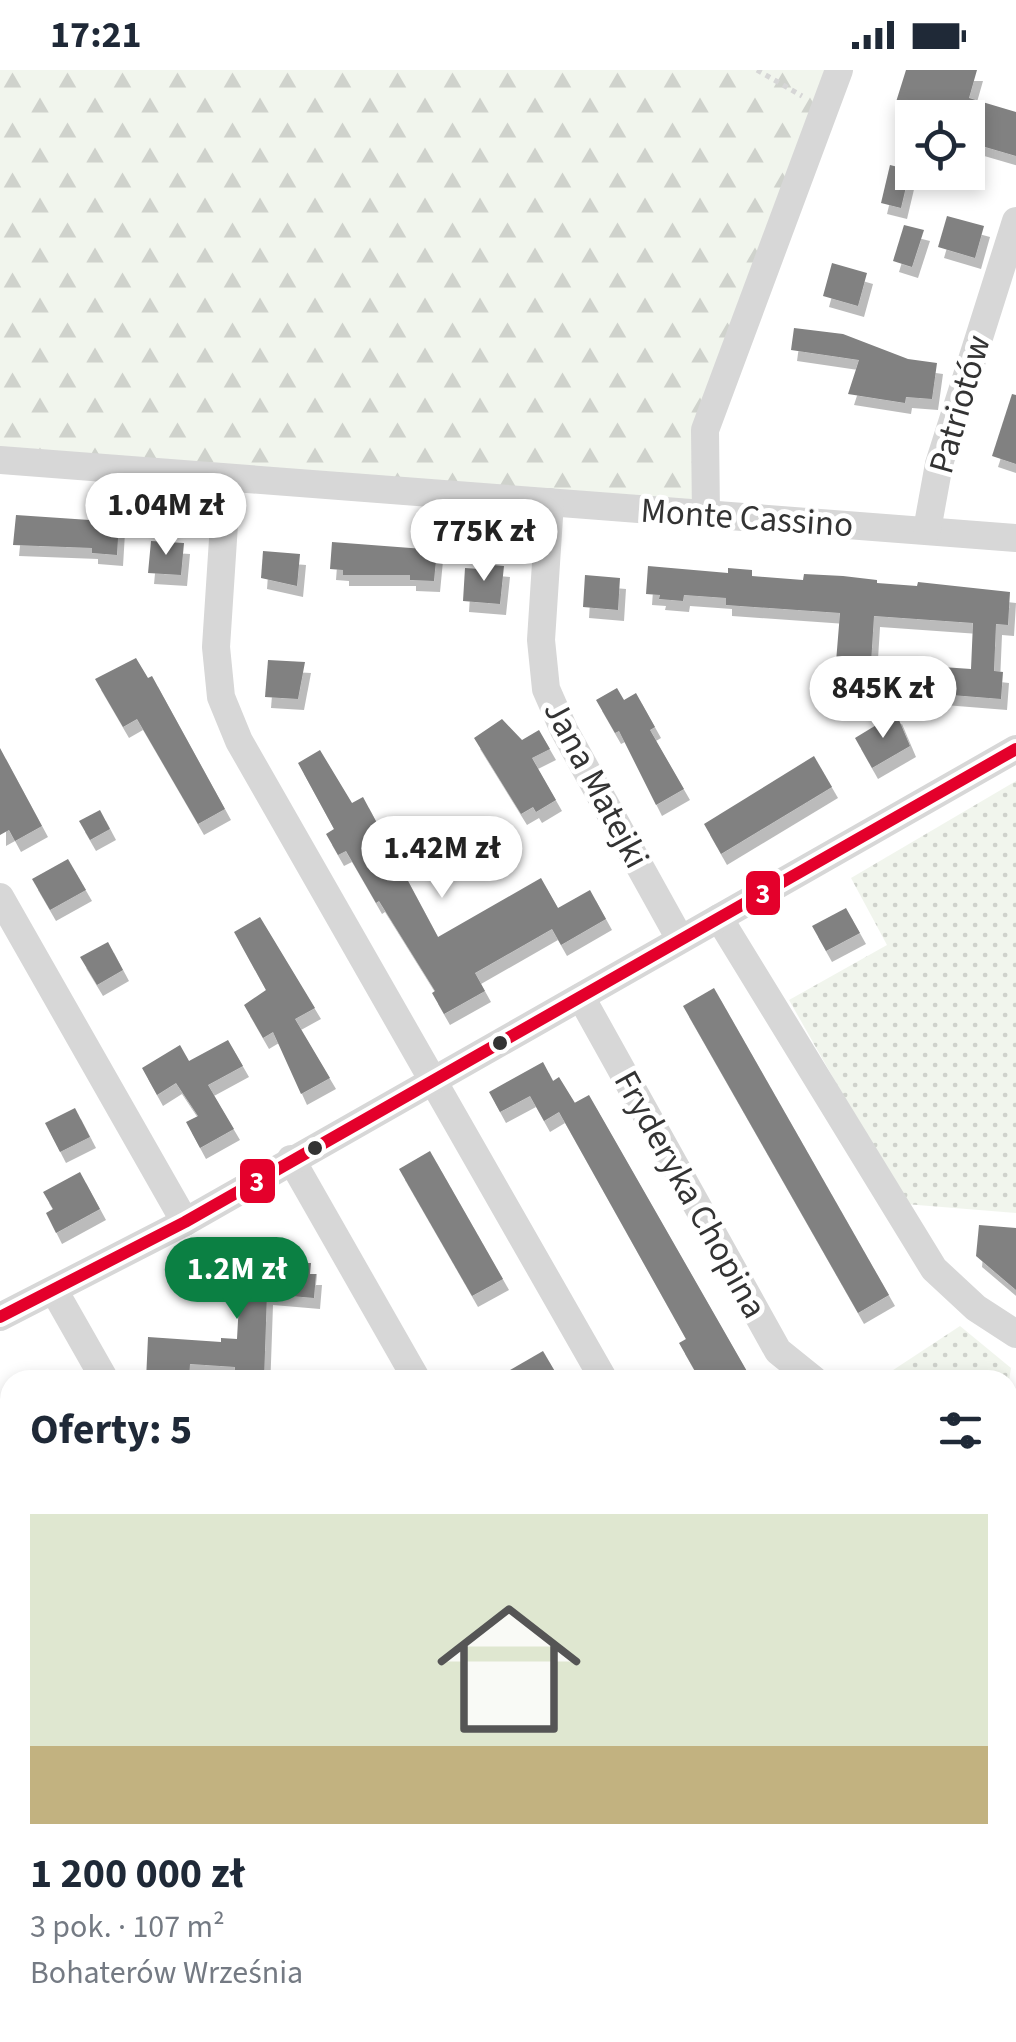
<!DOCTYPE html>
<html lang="pl">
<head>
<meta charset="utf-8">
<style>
	:root { --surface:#fff; --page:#f2f2f3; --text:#1f2937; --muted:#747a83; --line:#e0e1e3; --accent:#0b8043 }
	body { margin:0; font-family:"Source Sans 3",sans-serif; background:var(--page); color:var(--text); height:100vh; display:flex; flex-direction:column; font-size:38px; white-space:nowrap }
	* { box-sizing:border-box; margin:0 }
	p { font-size:32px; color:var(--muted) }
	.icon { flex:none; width:55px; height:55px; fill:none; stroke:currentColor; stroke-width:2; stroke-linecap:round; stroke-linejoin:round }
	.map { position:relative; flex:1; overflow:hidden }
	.panel { position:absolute; left:0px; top:1300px; width:1018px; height:672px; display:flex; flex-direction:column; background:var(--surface); border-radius:30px 30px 0 0; box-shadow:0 5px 15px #0003 }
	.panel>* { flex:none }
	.controls { position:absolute; left:895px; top:30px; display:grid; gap:20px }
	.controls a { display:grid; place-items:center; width:90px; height:90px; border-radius:0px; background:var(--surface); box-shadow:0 5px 15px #0003; font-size:50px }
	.price { position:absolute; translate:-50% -85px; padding:0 22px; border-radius:35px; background:#fff; color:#222; font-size:32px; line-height:65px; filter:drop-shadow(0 2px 5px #0008) }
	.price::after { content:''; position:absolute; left:50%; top:60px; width:30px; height:22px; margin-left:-15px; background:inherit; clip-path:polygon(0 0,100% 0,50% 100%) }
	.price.active { background:var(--accent); color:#fff }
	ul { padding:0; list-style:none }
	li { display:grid; align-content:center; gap:20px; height:530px; padding:0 30px }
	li+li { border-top:2px solid var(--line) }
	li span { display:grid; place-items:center; height:310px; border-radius:0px; color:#555 }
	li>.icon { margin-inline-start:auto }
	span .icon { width:180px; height:180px; fill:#fffc; stroke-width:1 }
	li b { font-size:42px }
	h2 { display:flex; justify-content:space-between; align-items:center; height:120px; padding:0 30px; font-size:42px }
	.status { display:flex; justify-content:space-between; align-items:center; height:70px; padding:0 50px; background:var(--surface); direction:ltr }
	.status svg { height:28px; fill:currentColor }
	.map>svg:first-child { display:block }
	.grass { fill:url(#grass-dots) }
	.forest { fill:url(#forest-firs) }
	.building { fill:#818181; filter:url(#shadow) }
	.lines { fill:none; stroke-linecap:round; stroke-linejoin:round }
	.path { stroke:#d6d6d6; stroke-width:5; stroke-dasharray:5 5; stroke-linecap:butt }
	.minor { stroke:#d7d7d7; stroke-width:28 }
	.bus-1-casing { stroke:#fff; stroke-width:20 }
	.bus-1 { stroke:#e4002b; stroke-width:12 }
	.bus-dot { fill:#333; stroke:#fff; stroke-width:4 }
	.labels { text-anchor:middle; stroke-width:10; stroke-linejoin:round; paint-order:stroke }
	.street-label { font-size:35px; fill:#333; stroke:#fff }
	.line-badge { stroke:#fff; stroke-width:4 }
	.badge-label { font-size:28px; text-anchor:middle; font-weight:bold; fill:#fff }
</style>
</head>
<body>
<div class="status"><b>17:21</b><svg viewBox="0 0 49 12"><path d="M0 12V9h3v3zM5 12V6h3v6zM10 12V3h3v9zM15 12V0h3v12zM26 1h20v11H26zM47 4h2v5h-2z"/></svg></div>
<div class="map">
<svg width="1016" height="1972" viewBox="0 0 1016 1972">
	<defs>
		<pattern id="grass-dots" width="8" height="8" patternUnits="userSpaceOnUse" patternTransform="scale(2.5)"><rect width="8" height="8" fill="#f1f5ed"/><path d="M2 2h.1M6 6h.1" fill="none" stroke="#cfd2cc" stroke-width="1.8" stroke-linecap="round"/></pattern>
		<pattern id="forest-firs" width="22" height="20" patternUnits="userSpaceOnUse" patternTransform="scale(2.5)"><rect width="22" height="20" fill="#f1f5ed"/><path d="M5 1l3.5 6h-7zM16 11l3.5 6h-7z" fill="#cfd2cc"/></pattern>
		<filter id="shadow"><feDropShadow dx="6" dy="11" stdDeviation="0" flood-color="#0004"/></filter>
	</defs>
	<rect width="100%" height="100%" fill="#fff"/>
	<g class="grass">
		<path d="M1016,711V1143L905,1134L789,930L887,875L851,808Z"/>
		<path d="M960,1256L1011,1298L1008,1317V1310H878Z"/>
		<path d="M730,1962L857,1972H350L224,1963Z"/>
	</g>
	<path class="forest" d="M0,0H839L705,360L706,444L0,389Z"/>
	<g class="building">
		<path d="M906,0H977L969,28L1016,42V86L968,72V48H899L903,34L896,32Z"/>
		<path d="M890,95L910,100L901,138L881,133Z"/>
		<path d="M947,146L984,156L975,188L938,177Z"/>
		<path d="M904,155L924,160L912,197L893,191Z"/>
		<path d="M832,193L867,203L858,236L823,226Z"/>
		<path d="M794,258L843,264L908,289L937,293L932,329L906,327L905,333L848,324L859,290L791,280Z"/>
		<path d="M1012,324L1016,325V394L992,386Z"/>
		<path d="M16,445L119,452L117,485L92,483V478L13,475Z"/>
		<path d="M151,471L184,473L181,505L148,503Z"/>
		<path d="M332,472L437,480L434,511L410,510V505H343V500L330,499Z"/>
		<path d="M263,481L300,484L297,516L261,508Z"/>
		<path d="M481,494L504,496L500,534L463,531L465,498L480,499Z"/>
		<path d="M648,496L728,503V498L752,500V506L803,510L804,504L843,506L877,510V513L917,516L918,512L1010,522L1008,555L996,554L994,601L1003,602L1001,629L926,623L928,596L971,599L973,553L874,546L871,594L836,592L840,543L726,535V528L684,525L683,531L659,529L660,525L646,524Z"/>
		<path d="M585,505L620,508L618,540L583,537Z"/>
		<path d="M136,588L148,608L152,606L225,739L198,754L137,649L123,657L95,609Z"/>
		<path d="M268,590L305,592L298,629L265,627Z"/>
		<path d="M617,618L624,630L636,623L655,657L650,660L684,719L656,735L619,661L615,663L596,630Z"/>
		<path d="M896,643L910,676L872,698L855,668Z"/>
		<path d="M502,649L522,670L539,660L550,679L532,688L556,730L536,742L533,737L521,744L474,668Z"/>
		<path d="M0,678L42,756L15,771L9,760L0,765Z"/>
		<path d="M320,680L352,733L363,727L438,867L541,808L558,838L590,820L606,849L561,875L552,859L475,903L485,921L444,944L432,923L435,921L379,831L376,833L346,781L338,785L326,764L334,759L298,693Z"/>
		<path d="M814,686L832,717L721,784L704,754Z"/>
		<path d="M100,740L110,759L90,770L79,751Z"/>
		<path d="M68,789L86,820L50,840L32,809Z"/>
		<path d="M846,838L860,863L826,881L812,856Z"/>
		<path d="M260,847L315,938L295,949L330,1008L301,1024L273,962L263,968L244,935L266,920L234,862Z"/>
		<path d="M108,872L123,900L97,915L80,887Z"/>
		<path d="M714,918L889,1225L858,1243L683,936Z"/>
		<path d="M228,970L243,996L208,1015L234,1059L200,1078L186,1052L198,1046L176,1013L157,1025L142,998L180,975L189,991Z"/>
		<path d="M543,992L553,1011L559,1007L575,1033L567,1037L589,1025L752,1310H700L679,1273L686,1269L559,1042L544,1051L530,1026L500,1042L489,1022Z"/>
		<path d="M75,1038L90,1067L60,1082L45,1053Z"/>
		<path d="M430,1081L503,1209L472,1226L399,1099Z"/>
		<path d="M80,1102L100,1139L56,1163L46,1143L53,1139L43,1122Z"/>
		<path d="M979,1155L1016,1158V1220L976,1186Z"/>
		<path d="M242,1178L289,1182L288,1193H311L310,1204H316L314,1228L267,1224L264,1310H234L235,1297L190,1294L189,1310H146L148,1267L221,1272V1268L237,1269Z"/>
		<path d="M543,1281L560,1310H493Z"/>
	</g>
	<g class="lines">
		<path class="path" d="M757,0L802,26"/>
		<g class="minor">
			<path d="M0,390L1016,468"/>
			<path d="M227,408L216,577L221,627L239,671L604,1310"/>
			<path d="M550,432L541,570L546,619L564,660L680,869"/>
			<path d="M706,444L705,360L839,0"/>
			<path d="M927,460L939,394L1016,151"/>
			<path d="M0,827L185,1152"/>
			<path d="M719,848L934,1199L976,1238L1016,1264"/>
			<path d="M581,927L778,1281L814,1310"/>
			<path d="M291,1089L417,1310"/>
			<path d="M55,1222L105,1310"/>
			<path d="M0,1247L185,1152L1016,679"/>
			<path d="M1008,1465L1016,1467"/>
			<path d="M1008,1636L1016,1637"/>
			<path d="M0,1668L10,1686"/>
			<path d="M1008,1801L1016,1802"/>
			<path d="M870,1962L1002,1972"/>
		</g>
		<g class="bus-1-casing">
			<path id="bus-1" d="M0,1247L185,1152L1016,679"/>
		</g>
		<use href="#bus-1" class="bus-1"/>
	</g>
	<g class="bus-dot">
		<circle cx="500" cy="973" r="9"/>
		<circle cx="315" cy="1078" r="9"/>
	</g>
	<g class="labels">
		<g class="street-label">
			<text transform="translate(959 334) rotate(-74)" y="12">Patriotów</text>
			<text transform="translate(747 447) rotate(4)" y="12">Monte Cassino</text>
			<text transform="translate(597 714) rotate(62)" y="12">Jana Matejki</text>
			<text transform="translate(691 1124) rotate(61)" y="12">Fryderyka Chopina</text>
		</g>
	</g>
	<g class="line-badge">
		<rect x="744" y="799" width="38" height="48" rx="10" fill="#e4002b"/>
		<rect x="238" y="1087" width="39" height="48" rx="10" fill="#e4002b"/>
	</g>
	<g class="badge-label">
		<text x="763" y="833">3</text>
		<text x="257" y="1121">3</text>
	</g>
</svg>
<div class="controls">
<a><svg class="icon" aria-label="locate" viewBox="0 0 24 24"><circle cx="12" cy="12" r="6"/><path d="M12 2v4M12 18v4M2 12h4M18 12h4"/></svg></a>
</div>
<b class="price" style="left:166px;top:488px">1.04M zł</b>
<b class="price" style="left:484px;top:514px">775K zł</b>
<b class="price" style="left:883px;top:671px">845K zł</b>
<b class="price" style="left:442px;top:831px">1.42M zł</b>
<b class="price active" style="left:237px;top:1252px">1.2M zł</b>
<section class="panel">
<h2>Oferty: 5<svg class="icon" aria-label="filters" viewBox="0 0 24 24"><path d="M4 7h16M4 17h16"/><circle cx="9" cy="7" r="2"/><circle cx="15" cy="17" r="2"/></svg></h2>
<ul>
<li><span style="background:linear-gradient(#dfe7d0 75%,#c2b280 0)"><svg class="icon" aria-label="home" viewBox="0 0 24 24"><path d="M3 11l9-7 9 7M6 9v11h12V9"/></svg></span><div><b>1 200 000 zł</b><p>3 pok. · 107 m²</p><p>Bohaterów Września</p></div></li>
</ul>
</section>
</div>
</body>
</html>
